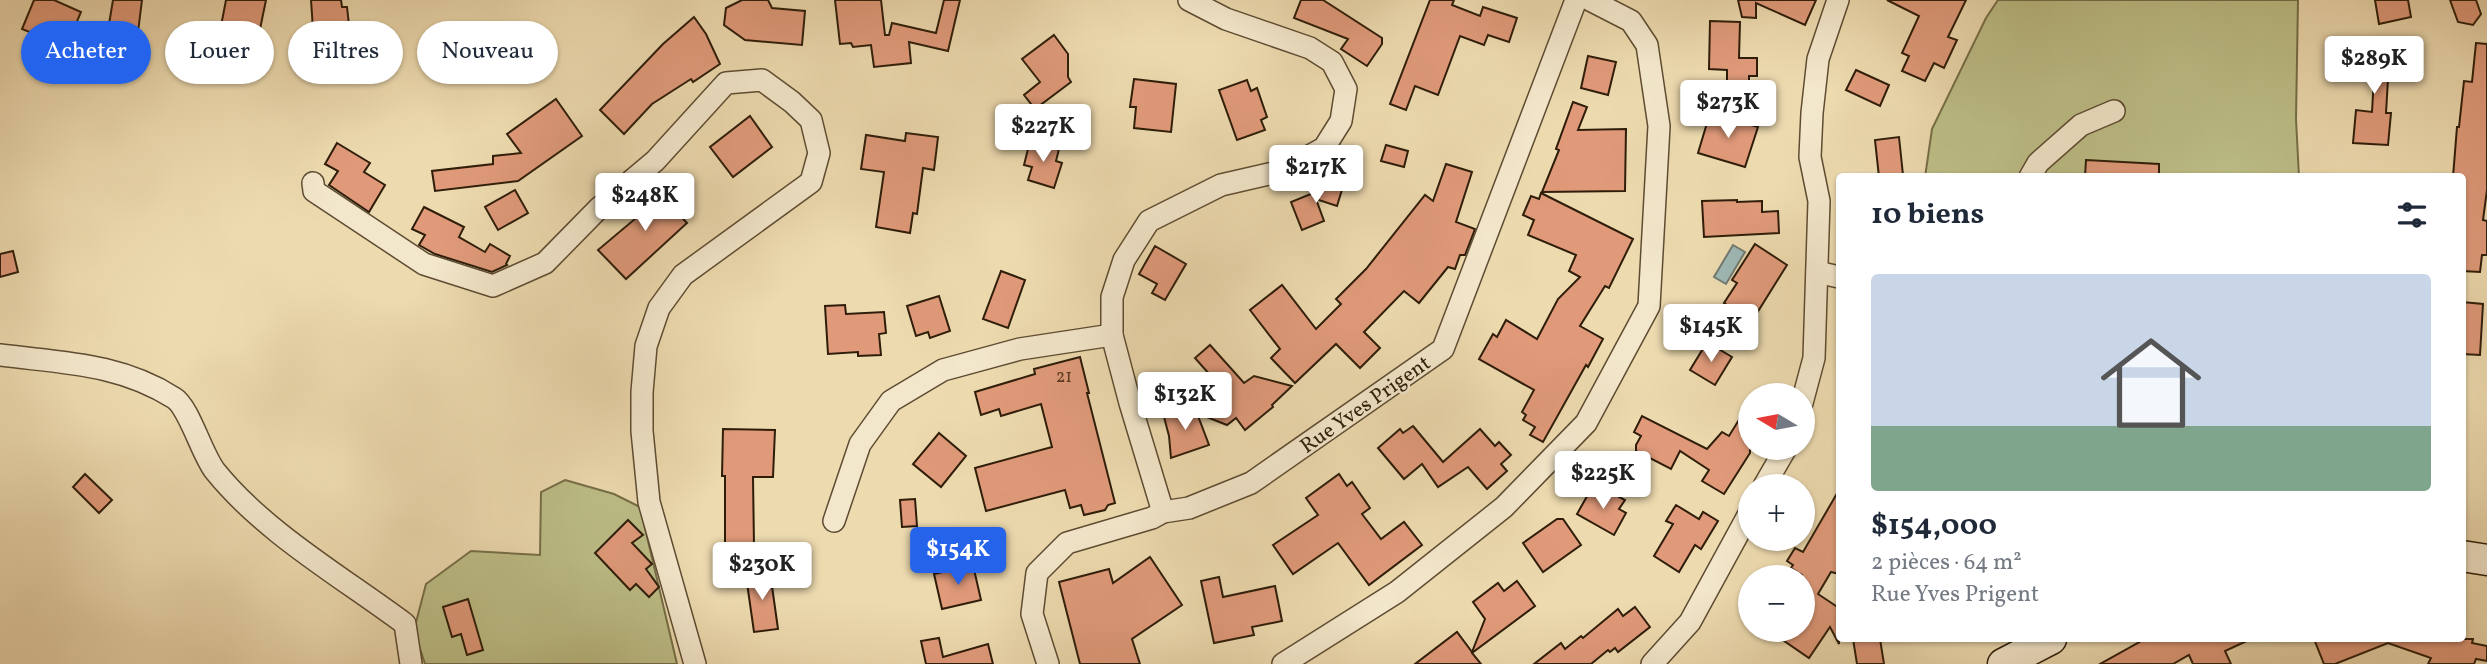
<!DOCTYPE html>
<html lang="fr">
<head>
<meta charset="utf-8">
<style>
	:root { --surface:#fff; --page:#f6f6f7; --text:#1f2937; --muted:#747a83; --line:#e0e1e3; --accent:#2563eb }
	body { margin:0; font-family:Vollkorn,serif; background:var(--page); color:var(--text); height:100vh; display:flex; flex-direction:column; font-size:26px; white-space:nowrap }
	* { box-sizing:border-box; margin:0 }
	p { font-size:23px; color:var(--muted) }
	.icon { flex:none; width:38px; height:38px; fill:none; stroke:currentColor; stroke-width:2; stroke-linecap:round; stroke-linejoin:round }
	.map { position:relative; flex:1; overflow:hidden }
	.side { position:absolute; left:1836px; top:173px; width:630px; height:469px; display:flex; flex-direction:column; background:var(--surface); border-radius:7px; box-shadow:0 2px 5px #0004 }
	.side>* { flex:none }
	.hud { position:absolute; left:21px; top:21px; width:665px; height:63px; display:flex; gap:14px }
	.needle { width:46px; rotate:280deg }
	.tools { position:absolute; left:1738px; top:383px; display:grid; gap:14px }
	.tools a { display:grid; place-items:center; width:77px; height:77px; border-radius:50%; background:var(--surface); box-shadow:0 2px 5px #0004; font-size:35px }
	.price { position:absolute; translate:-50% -60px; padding:0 16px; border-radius:7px; background:#fff; color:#222; font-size:23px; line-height:46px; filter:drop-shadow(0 2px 4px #0008) }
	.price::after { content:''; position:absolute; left:50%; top:42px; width:21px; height:16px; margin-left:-10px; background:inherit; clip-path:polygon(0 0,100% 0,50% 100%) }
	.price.active { background:var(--accent); color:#fff }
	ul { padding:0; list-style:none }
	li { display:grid; align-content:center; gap:14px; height:371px; padding:0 35px }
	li+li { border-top:2px solid var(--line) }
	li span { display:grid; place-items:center; height:217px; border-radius:7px; color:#555 }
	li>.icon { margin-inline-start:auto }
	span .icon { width:126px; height:126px; fill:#fffc; stroke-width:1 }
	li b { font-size:30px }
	h2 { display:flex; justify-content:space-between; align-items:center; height:84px; padding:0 35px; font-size:30px }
	.pill { padding:0 24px; border-radius:32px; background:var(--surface); box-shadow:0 2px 5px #0004; font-size:24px; line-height:63px }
	.pill.active { background:var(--accent); color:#fff }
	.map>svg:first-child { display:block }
	.green { fill:#bdbe87; stroke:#766e48; stroke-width:2 }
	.water { fill:#9eb8b6; stroke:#717a71; stroke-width:2 }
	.building { fill:#e09a7a; stroke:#2e1d09; stroke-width:2 }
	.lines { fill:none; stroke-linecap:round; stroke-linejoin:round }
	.street-casing { stroke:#5e4c32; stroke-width:24 }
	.secondary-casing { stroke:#2e1d09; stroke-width:33 }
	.street { stroke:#f3e7cb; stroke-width:21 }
	.secondary { stroke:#f3e7cb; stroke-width:30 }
	.labels { text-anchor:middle; stroke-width:5; stroke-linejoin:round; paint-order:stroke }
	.number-label { font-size:18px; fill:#5a3c25 }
	.street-label { font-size:21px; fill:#2e1d09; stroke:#f3e7cb }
</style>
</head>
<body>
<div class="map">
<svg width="2487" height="664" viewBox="0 0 2487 664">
	<rect width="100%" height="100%" fill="#eddaaf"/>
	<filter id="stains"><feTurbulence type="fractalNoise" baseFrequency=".00286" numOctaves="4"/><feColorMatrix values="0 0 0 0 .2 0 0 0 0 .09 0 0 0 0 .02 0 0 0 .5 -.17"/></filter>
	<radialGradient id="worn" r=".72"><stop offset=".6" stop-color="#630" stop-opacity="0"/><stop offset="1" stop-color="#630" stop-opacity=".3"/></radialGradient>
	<g class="green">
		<path d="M1998,0H2298L2296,119L2299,177H1925L1932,129L1986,18Z"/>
		<path d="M565,480L614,494L640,507L677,664H425L414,630L426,584L471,551L540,555L541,492Z"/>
	</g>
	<path class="water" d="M1733,245L1745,252L1726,284L1714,277Z"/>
	<g class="building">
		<path d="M34,0H54L81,12L66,47L22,29Z"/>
		<path d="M113,0H142L137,40L109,24Z"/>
		<path d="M226,0H266L259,34L221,26Z"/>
		<path d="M311,0H341L342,7H347L349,25L313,29Z"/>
		<path d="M742,0H768L772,8L805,11L802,45L745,40L724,25L726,8Z"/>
		<path d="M835,0H881L885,35H889L892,23L936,33L944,0H960L948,51L909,42L911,63L874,67L871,45L853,47L851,43L840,44Z"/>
		<path d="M1301,0H1323L1382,38V44L1367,66L1341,49L1348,39L1294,18Z"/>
		<path d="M1430,0H1454L1452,5L1480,16L1483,7L1517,18L1509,42L1488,35L1484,45L1460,36L1438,95L1415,86L1406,110L1390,104Z"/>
		<path d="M1738,0H1816L1805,25L1756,3V18L1742,17Z"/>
		<path d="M1887,0H1966L1948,37L1957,40L1944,68L1934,63L1925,81L1902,71L1909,56L1902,53L1919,16Z"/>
		<path d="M2375,0H2408L2411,17L2379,24Z"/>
		<path d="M2450,0H2476L2481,14L2473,25L2458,22Z"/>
		<path d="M694,17L706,34L720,64L693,82L691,79L652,104L624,134L600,110L663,44Z"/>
		<path d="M1710,21L1740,22L1739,58H1757V76H1749V93H1727V70L1709,69Z"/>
		<path d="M509,33L530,62L511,79L487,53Z"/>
		<path d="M1054,35L1068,54V77L1071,82L1035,109L1024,95L1040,82L1022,59Z"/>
		<path d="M2476,43L2487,44V190L2483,220L2487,221V255H2482L2480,272L2462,271V177H2453L2457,127H2459L2464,81L2472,82Z"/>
		<path d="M2360,44L2390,45L2386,113H2391L2388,145L2353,143L2356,110L2372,112L2374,77L2358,76Z"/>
		<path d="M1588,56L1616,62L1608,95L1581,88Z"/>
		<path d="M354,57L374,59L372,79L353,77Z"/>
		<path d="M1856,70L1889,85L1880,106L1846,90Z"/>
		<path d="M1134,79L1176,84L1171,132L1134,128L1136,107H1130Z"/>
		<path d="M1247,80L1251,91L1257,88L1267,117L1261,120L1265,130L1237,140L1219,90Z"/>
		<path d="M556,99L582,136L518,181L435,191L432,171L493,164V156L521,153L507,134Z"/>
		<path d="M1573,102L1587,107L1578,130L1626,129L1625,191L1542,192L1559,150L1556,149Z"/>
		<path d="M1710,113L1758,127L1745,167L1698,153Z"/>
		<path d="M750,116L772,147L733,177L710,147Z"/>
		<path d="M906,133L938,137L934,170L923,168L917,214L913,213L910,233L876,227L884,172L861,169L866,135L905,141Z"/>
		<path d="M1899,137L1903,175L1879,177L1875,140Z"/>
		<path d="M1030,141L1059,149L1056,161L1062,163L1054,188L1028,180L1032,167L1024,165Z"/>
		<path d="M337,143L370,163L364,172L385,185L369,212L329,185L338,171L325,164Z"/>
		<path d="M1386,145L1408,151L1404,167L1381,161Z"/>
		<path d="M2086,160L2159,164V177H2085Z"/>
		<path d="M1446,164L1472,172L1456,222L1475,229L1465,255H1460L1455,269L1448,267L1419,303L1404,291L1364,332L1380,348L1360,368L1336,344L1295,383L1271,358L1280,349L1250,310L1282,285L1316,329L1341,304L1336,299L1366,269L1425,195L1433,201Z"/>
		<path d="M1345,180L1337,206L1316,199L1324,221L1302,230L1291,202Z"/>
		<path d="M672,187L684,201L674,209L687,223L626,279L598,250L648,208L642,201L656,188L663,196Z"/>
		<path d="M515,190L528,213L498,230L485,207Z"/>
		<path d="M1541,193L1633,239L1609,288L1605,286L1580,326L1603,339L1588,367L1586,365L1543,442L1530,435L1535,427L1523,420L1526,415L1522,412L1534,390L1479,359L1493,334L1497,337L1506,320L1537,339L1558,299L1580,277L1569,271L1576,255L1528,235L1534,220L1523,215L1531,196L1539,199Z"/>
		<path d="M1737,200V202L1762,201V212L1778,211L1779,233L1704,237L1702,201Z"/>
		<path d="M424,207L464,227L459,237L485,252L490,244L510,256L506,264L507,265L492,272L435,254L419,245L425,235L412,229Z"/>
		<path d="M1755,244L1787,265L1752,321L1724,303L1737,283L1732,280Z"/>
		<path d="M1155,246L1186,264L1165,300L1152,293L1157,284L1139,274Z"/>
		<path d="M13,251L18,272L0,277V254Z"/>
		<path d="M1001,271L1025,280L1008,328L983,319Z"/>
		<path d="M939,296L950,331L930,338L928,332L916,336L907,306Z"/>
		<path d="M2462,302L2483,304L2480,355L2462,354Z"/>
		<path d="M845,305L846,314L884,312L886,333L879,334L881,355L858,356V352L828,354L825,306Z"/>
		<path d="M1707,342L1732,357L1715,385L1690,370Z"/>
		<path d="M1210,345L1244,383L1254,376L1292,386L1272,405L1273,407L1245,430L1236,418L1227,425L1204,416L1222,401V396L1227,394L1195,358Z"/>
		<path d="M1080,357L1089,393H1087L1115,503L1108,505L1105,510L1084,515L1081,505L1070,508L1065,490L986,511L975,468L1052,447L1041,404L1001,416L999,409L981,415L975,392L1035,374L1034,369Z"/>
		<path d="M1750,402V453L1724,494L1702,481L1709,470L1680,451L1671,469L1636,451V445L1641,436L1634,432L1642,416L1707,449L1722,432L1729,436Z"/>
		<path d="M1189,408H1195L1209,445L1171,458L1169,436L1164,417Z"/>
		<path d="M1413,426L1443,462L1480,429L1495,446L1499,442L1511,455L1501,464L1507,471L1487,489L1468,467L1438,487L1422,464L1404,479L1378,448L1400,429L1403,433Z"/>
		<path d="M723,429L775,430L773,477H753L754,546H725V476H722Z"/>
		<path d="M939,433L966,456L941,487L913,464Z"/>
		<path d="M85,474L112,500L99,513L73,487Z"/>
		<path d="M1339,474L1347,486L1352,482L1370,508L1362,514L1381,539L1404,522L1422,545L1369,585L1338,543L1293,574L1273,545L1318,515L1306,498Z"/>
		<path d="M1839,490V574L1831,572L1818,594L1839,608V644L1830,627L1809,658L1768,630H1802V575L1791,568L1793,565L1787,561L1795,548L1803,552Z"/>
		<path d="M1590,491L1605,500L1610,492L1625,500L1619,509L1626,513L1614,535L1577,514Z"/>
		<path d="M915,499L917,526L902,527L900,500Z"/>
		<path d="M1676,505L1699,519L1703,512L1718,521L1701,549L1695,545L1679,572L1654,556L1673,524L1666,521Z"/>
		<path d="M1557,519H1563L1581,545L1543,572L1523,543Z"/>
		<path d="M628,520L643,535L632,543L652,564L646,569L659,587L649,597L636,584L630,590L595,553Z"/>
		<path d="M1150,557L1182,605L1132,639L1140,664H1080L1059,582L1109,569L1113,583Z"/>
		<path d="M973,565L981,600L942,609L934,574Z"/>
		<path d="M770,572L778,629L754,632L746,576Z"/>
		<path d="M1219,577L1223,597L1275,586L1282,621L1252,627L1254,635L1214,643L1201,581Z"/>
		<path d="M1517,581L1535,606L1472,653L1481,664H1415L1457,632L1472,652L1485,619L1473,602L1498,583L1504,591Z"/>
		<path d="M468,599L483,650L467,655L461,634L452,637L443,607Z"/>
		<path d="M1635,607L1650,627L1618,652L1615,648L1610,652L1608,650L1591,664H1534L1561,643L1565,649L1581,636L1583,638L1618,609L1623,616Z"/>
		<path d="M939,638L943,657L988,644L993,664H926L921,641Z"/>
		<path d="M1853,639H1880L1884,664H1857Z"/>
		<path d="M2145,639H2251L2225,651L2231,664H2193L2189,655L2173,664H2100Z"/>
		<path d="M2314,639H2473L2472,643L2487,646V661L2476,659L2474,664H2428L2431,658L2388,643L2335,664H2324Z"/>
	</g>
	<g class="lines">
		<g class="street-casing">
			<g id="street">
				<path d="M2030,177L2038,163L2081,125L2114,111"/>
				<path d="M313,183L314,191L424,264L493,286L545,263L599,208L655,161L726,83L762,80L792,102L811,120L819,153L811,182L683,275L659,308L646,346L642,392V431L649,502L695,664"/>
				<path d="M1817,272L1839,277"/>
				<path d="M0,355C62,363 119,363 174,398C189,407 202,455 215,471C265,533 342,577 405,624L411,664"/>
				<path d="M1802,403L1814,358L1819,201L1810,157L1812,113L1818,59L1838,0"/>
				<path d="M1764,486L1786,448"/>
				<path d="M1163,512L1130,403L1112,335V297L1124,260L1149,221L1221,185L1282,171L1324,148L1341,121L1346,89L1332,62L1310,48L1226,19L1189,0"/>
				<path d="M834,521L860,444L891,401L943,370L1020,349L1112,335"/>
				<path d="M1048,664L1032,614L1037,573L1067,543L1152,518L1163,512L1189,508L1251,483L1443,349L1576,0"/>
				<path d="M1283,664L1397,592L1504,507L1586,423L1649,306L1659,126L1647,45L1631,21L1590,0"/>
				<path d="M1652,664L1690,622L1750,512"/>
			</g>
		</g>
		<g class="secondary-casing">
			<g id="secondary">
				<path d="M2462,556L2487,560"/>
				<path d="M2003,664L2051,639"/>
			</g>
		</g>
		<use href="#street" class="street"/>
		<use href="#secondary" class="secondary"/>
	</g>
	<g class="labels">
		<g class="number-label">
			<text x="1064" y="382">21</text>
		</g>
		<g class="street-label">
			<text transform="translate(1365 404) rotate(-35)" y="7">Rue Yves Prigent</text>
		</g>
	</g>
	<rect width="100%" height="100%" filter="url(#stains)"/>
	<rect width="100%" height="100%" fill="url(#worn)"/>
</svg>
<div class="tools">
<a><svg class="needle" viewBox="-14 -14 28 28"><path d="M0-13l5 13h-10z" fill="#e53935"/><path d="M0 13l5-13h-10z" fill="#747a83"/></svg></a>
<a>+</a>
<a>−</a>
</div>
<b class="price" style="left:2374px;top:96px">$289K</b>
<b class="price" style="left:1728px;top:140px">$273K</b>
<b class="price" style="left:1043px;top:164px">$227K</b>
<b class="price" style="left:1316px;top:205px">$217K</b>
<b class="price" style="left:645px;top:233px">$248K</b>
<b class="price" style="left:1711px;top:364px">$145K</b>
<b class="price" style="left:1185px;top:432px">$132K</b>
<b class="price" style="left:1603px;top:511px">$225K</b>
<b class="price active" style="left:958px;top:587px">$154K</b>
<b class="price" style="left:762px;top:602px">$230K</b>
<div class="hud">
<a class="pill active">Acheter</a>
<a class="pill">Louer</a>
<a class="pill">Filtres</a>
<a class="pill">Nouveau</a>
</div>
<section class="side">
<h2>10 biens<svg class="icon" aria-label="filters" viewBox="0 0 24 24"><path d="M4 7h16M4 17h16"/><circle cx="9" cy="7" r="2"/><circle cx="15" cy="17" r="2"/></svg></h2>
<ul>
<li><span style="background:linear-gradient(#c9d6e8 70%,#7fa58c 0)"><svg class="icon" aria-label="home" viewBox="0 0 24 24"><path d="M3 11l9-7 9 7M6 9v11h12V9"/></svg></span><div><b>$154,000</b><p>2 pièces · 64 m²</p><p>Rue Yves Prigent</p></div></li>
</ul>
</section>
</div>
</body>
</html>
